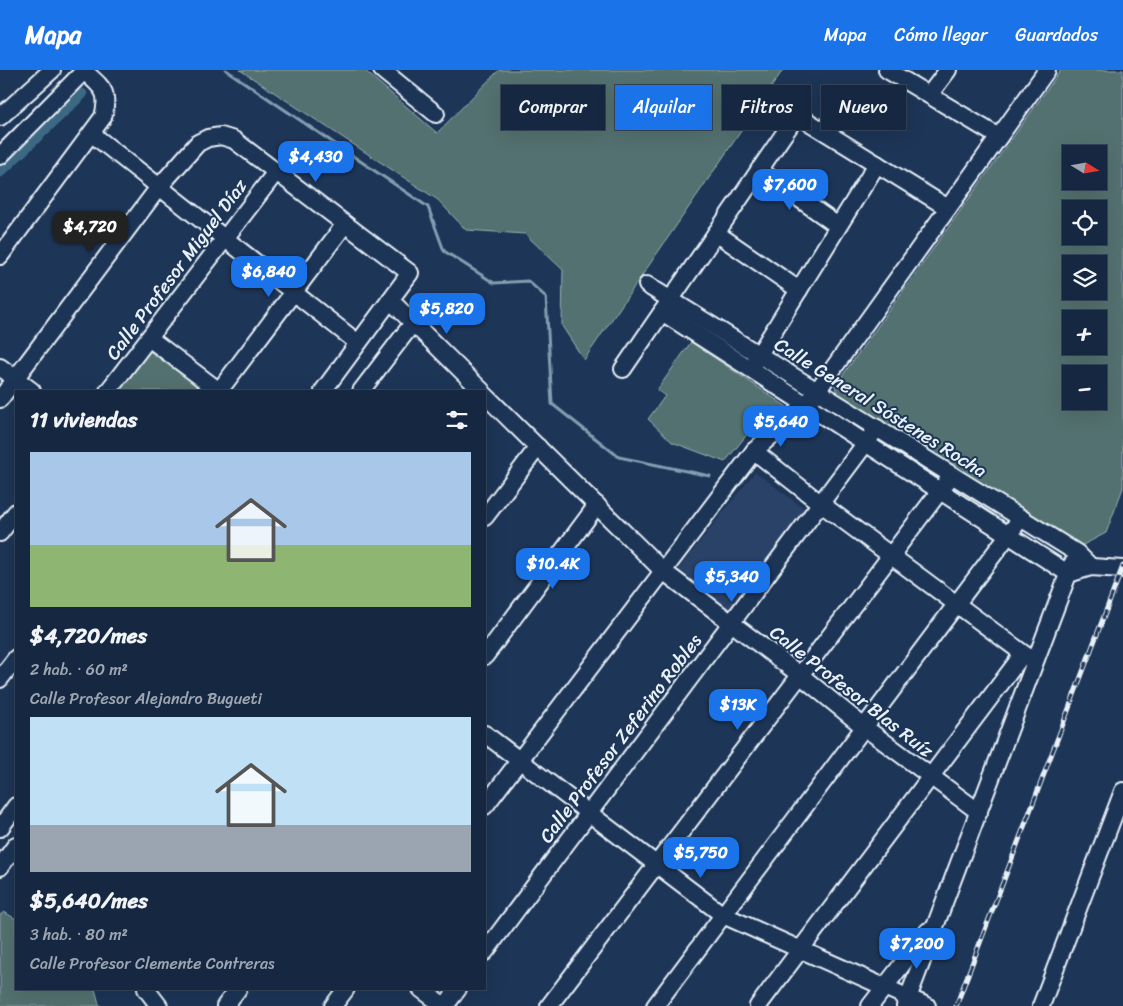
<!DOCTYPE html>
<html lang="es">
<head>
<meta charset="utf-8">
<style>
	:root { --surface:#162841; --page:#1f3048; --text:#f1f3f6; --muted:#9ea6b1; --line:#35445a; --accent:#1a73e8 }
	body { margin:0; font-family:Sriracha,sans-serif; background:var(--page); color:var(--text); height:100vh; display:flex; flex-direction:column; font-size:19px; white-space:nowrap }
	* { box-sizing:border-box; margin:0 }
	p { font-size:16px; color:var(--muted) }
	.icon { flex:none; width:28px; height:28px; fill:none; stroke:currentColor; stroke-width:2; stroke-linecap:round; stroke-linejoin:round }
	.map { position:relative; flex:1; overflow:hidden }
	.side { position:absolute; left:15px; top:320px; width:471px; height:600px; display:flex; flex-direction:column; background:var(--surface); border-radius:0px; box-shadow:0 5px 20px #0002,0 0 0 1px var(--line) }
	.side>* { flex:none }
	.banner { position:absolute; left:501px; top:15px; width:475px; height:45px; display:flex; gap:10px }
	.needle { width:32px; rotate:101deg }
	.tools { position:absolute; left:1062px; top:75px; display:grid; gap:10px }
	.tools a { display:grid; place-items:center; width:45px; height:45px; border-radius:0px; background:var(--surface); box-shadow:0 5px 20px #0002,0 0 0 1px var(--line); font-size:25px }
	.price { position:absolute; translate:-50% -42px; padding:0 11px; border-radius:10px; background:var(--accent); color:#fff; font-size:16px; line-height:32px; filter:drop-shadow(0 1px 2px #0008) }
	.price::after { content:''; position:absolute; left:50%; top:30px; width:15px; height:11px; margin-left:-8px; background:inherit; clip-path:polygon(0 0,100% 0,50% 100%) }
	.price.selected { background:#222; color:#fff }
	ul { padding:0; list-style:none }
	li { display:grid; align-content:center; gap:10px; height:265px; padding:0 15px }
	li span { display:grid; place-items:center; height:155px; border-radius:0px; color:#555 }
	li>.icon { margin-inline-start:auto }
	span .icon { width:90px; height:90px; fill:#fffc; stroke-width:1 }
	li b { font-size:21px }
	h2 { display:flex; justify-content:space-between; align-items:center; height:60px; padding:0 15px; font-size:21px }
	.chip { padding:0 18px; border-radius:0px; background:var(--surface); box-shadow:0 5px 20px #0002,0 0 0 1px var(--line); font-size:18px; line-height:45px }
	.chip.selected { background:var(--accent); color:#fff }
	header { display:flex; align-items:center; gap:30px; box-sizing:border-box; height:70px; padding:0 25px; background:var(--accent); color:#fff }
	header strong { font-size:24px }
	nav { display:flex; gap:28px; margin-inline-start:auto; font-size:18px }
	.map>svg:first-child { display:block }
	.built { fill:#2c4367 }
	.green { fill:#537170; stroke:#9eb1b4; fill-rule:evenodd }
	.lines { fill:none; stroke-linecap:round; stroke-linejoin:round }
	.stream { stroke:#829fb2; stroke-width:3 }
	.canal { stroke:#3e6884; stroke-width:11 }
	.minor-casing { stroke:#e8f1f8; stroke-width:20 }
	.minor { stroke:#1d3557; stroke-width:16 }
	.rail-casing { stroke:#e8f1f8; stroke-width:5 }
	.rail { stroke:#1d3557; stroke-width:3; stroke-dasharray:9; stroke-linecap:butt }
	.labels { text-anchor:middle; stroke-width:4; stroke-linejoin:round; paint-order:stroke }
	.street-label { font-size:19px; fill:#e8f1f8; stroke:#1d3557 }
</style>
</head>
<body>
<header>
<strong>Mapa</strong>
<nav><a>Mapa</a><a>Cómo llegar</a><a>Guardados</a></nav>
</header>
<div class="map">
<svg width="1123" height="936" viewBox="0 0 1123 936">
	<rect width="100%" height="100%" fill="#1d3557"/>
	<filter id="ink" filterUnits="userSpaceOnUse"><feTurbulence type="fractalNoise" baseFrequency=".02" numOctaves="2"/><feDisplacementMap in="SourceGraphic" scale="10" xChannelSelector="R" yChannelSelector="G"/><feConvolveMatrix kernelMatrix="1 2 1 2 8 2 1 2 1" color-interpolation-filters="sRGB"/></filter>
	<g filter="url(#ink)">
		<path class="built" d="M755,402L805,439L729,540L677,501Z"/>
		<g class="green">
			<path d="M240,0H364L437,63L499,0H783L584,290L562,256L563,200L525,164L466,160L438,130Z"/>
			<path d="M1061,0H1123V418L1106,463L1081,476L837,323L835,316ZM1071,84H1099V111H1071ZM1071,139H1099V166H1071ZM1071,194H1099V221H1071ZM1071,249H1099V276H1071ZM1071,304H1099V331H1071Z"/>
			<path d="M691,272L787,337L767,361L753,357L725,392L672,372L648,349L665,326L657,320Z"/>
			<path d="M148,280L204,321H118Z"/>
			<path d="M4,842L16,849V919H95L99,934L101,936H0V845Z"/>
		</g>
		<g class="lines">
			<path class="stream" d="M226,0L428,137L444,181L494,213L528,211L546,227L552,334L619,387L710,406"/>
			<path class="canal" d="M0,102L82,24"/>
			<g class="minor-casing">
				<g id="minor">
					<path d="M382,0L436,44"/>
					<path d="M887,0L999,67"/>
					<path d="M929,25L948,0"/>
					<path d="M778,33L948,138"/>
					<path d="M0,47L52,0"/>
					<path d="M92,64L358,273"/>
					<path d="M0,86L85,0"/>
					<path d="M759,100L838,156"/>
					<path d="M716,163L799,220"/>
					<path d="M0,186L103,47C110,20 102,18 83,0"/>
					<path d="M647,215L1077,483L1091,497"/>
					<path d="M390,230L482,321"/>
					<path d="M662,242L1069,504L1091,497L1123,499"/>
					<path d="M149,268L219,321"/>
					<path d="M753,294L877,94"/>
					<path d="M0,297L32,321"/>
					<path d="M623,299L797,45"/>
					<path d="M108,321L276,102"/>
					<path d="M219,321L345,154"/>
					<path d="M361,321L413,253"/>
					<path d="M485,325L663,501L800,605L864,657L979,742"/>
					<path d="M0,329L159,117L198,73L208,68L221,66L234,70L410,203L323,321"/>
					<path d="M754,381L820,433L1032,590"/>
					<path d="M485,447L538,377"/>
					<path d="M0,463L16,442"/>
					<path d="M485,586L597,435"/>
					<path d="M0,609L16,588"/>
					<path d="M485,664L723,845L927,936"/>
					<path d="M485,736L754,381L806,335L817,321L1047,0"/>
					<path d="M0,758L16,736"/>
					<path d="M0,797L16,775"/>
					<path d="M485,882L877,358"/>
					<path d="M146,919L159,936"/>
					<path d="M421,919L444,936"/>
					<path d="M225,936L238,919"/>
					<path d="M333,936L346,919"/>
					<path d="M445,936L458,919"/>
					<path d="M549,936L952,405"/>
					<path d="M655,936L1021,448"/>
					<path d="M758,936L1023,584"/>
					<path d="M870,936L928,861"/>
					<path d="M905,936L1072,494"/>
					<path d="M1041,936L1123,721"/>
				</g>
			</g>
			<use href="#minor" class="minor"/>
			<g class="rail-casing">
				<path id="rail" d="M956,936L1123,496"/>
			</g>
			<use href="#rail" class="rail"/>
		</g>
	</g>
	<g class="labels">
		<g class="street-label">
			<text transform="translate(176 199) rotate(-53)" y="7">Calle Profesor Miguel Díaz</text>
			<text transform="translate(881 337) rotate(32)" y="7">Calle General Sóstenes Rocha</text>
			<text transform="translate(852 621) rotate(38)" y="7">Calle Profesor Blas Ruíz</text>
			<text transform="translate(620 668) rotate(-53)" y="7">Calle Profesor Zeferino Robles</text>
		</g>
	</g>
</svg>
<div class="tools">
<a><svg class="needle" viewBox="-14 -14 28 28"><path d="M0-13l5 13h-10z" fill="#e53935"/><path d="M0 13l5-13h-10z" fill="#9ea6b1"/></svg></a>
<a><svg class="icon" aria-label="locate" viewBox="0 0 24 24"><circle cx="12" cy="12" r="6"/><path d="M12 2v4M12 18v4M2 12h4M18 12h4"/></svg></a>
<a><svg class="icon" aria-label="layers" viewBox="0 0 24 24"><path d="M12 4l9 5-9 5-9-5zM3 14l9 5 9-5"/></svg></a>
<a>+</a>
<a>−</a>
</div>
<b class="price" style="left:316px;top:113px">$4,430</b>
<b class="price" style="left:790px;top:141px">$7,600</b>
<b class="price selected" style="left:90px;top:183px">$4,720</b>
<b class="price" style="left:269px;top:228px">$6,840</b>
<b class="price" style="left:447px;top:265px">$5,820</b>
<b class="price" style="left:781px;top:378px">$5,640</b>
<b class="price" style="left:553px;top:520px">$10.4K</b>
<b class="price" style="left:732px;top:533px">$5,340</b>
<b class="price" style="left:738px;top:661px">$13K</b>
<b class="price" style="left:701px;top:809px">$5,750</b>
<b class="price" style="left:917px;top:900px">$7,200</b>
<div class="banner">
<a class="chip">Comprar</a>
<a class="chip selected">Alquilar</a>
<a class="chip">Filtros</a>
<a class="chip">Nuevo</a>
</div>
<section class="side">
<h2>11 viviendas<svg class="icon" aria-label="filters" viewBox="0 0 24 24"><path d="M4 7h16M4 17h16"/><circle cx="9" cy="7" r="2"/><circle cx="15" cy="17" r="2"/></svg></h2>
<ul>
<li><span style="background:linear-gradient(#a9c7e8 60%,#8fb573 0)"><svg class="icon" aria-label="home" viewBox="0 0 24 24"><path d="M3 11l9-7 9 7M6 9v11h12V9"/></svg></span><div><b>$4,720/mes</b><p>2 hab. · 60 m²</p><p>Calle Profesor Alejandro Bugueti</p></div></li>
<li><span style="background:linear-gradient(#bfe0f5 70%,#9aa5b1 0)"><svg class="icon" aria-label="home" viewBox="0 0 24 24"><path d="M3 11l9-7 9 7M6 9v11h12V9"/></svg></span><div><b>$5,640/mes</b><p>3 hab. · 80 m²</p><p>Calle Profesor Clemente Contreras</p></div></li>
</ul>
</section>
</div>
</body>
</html>
